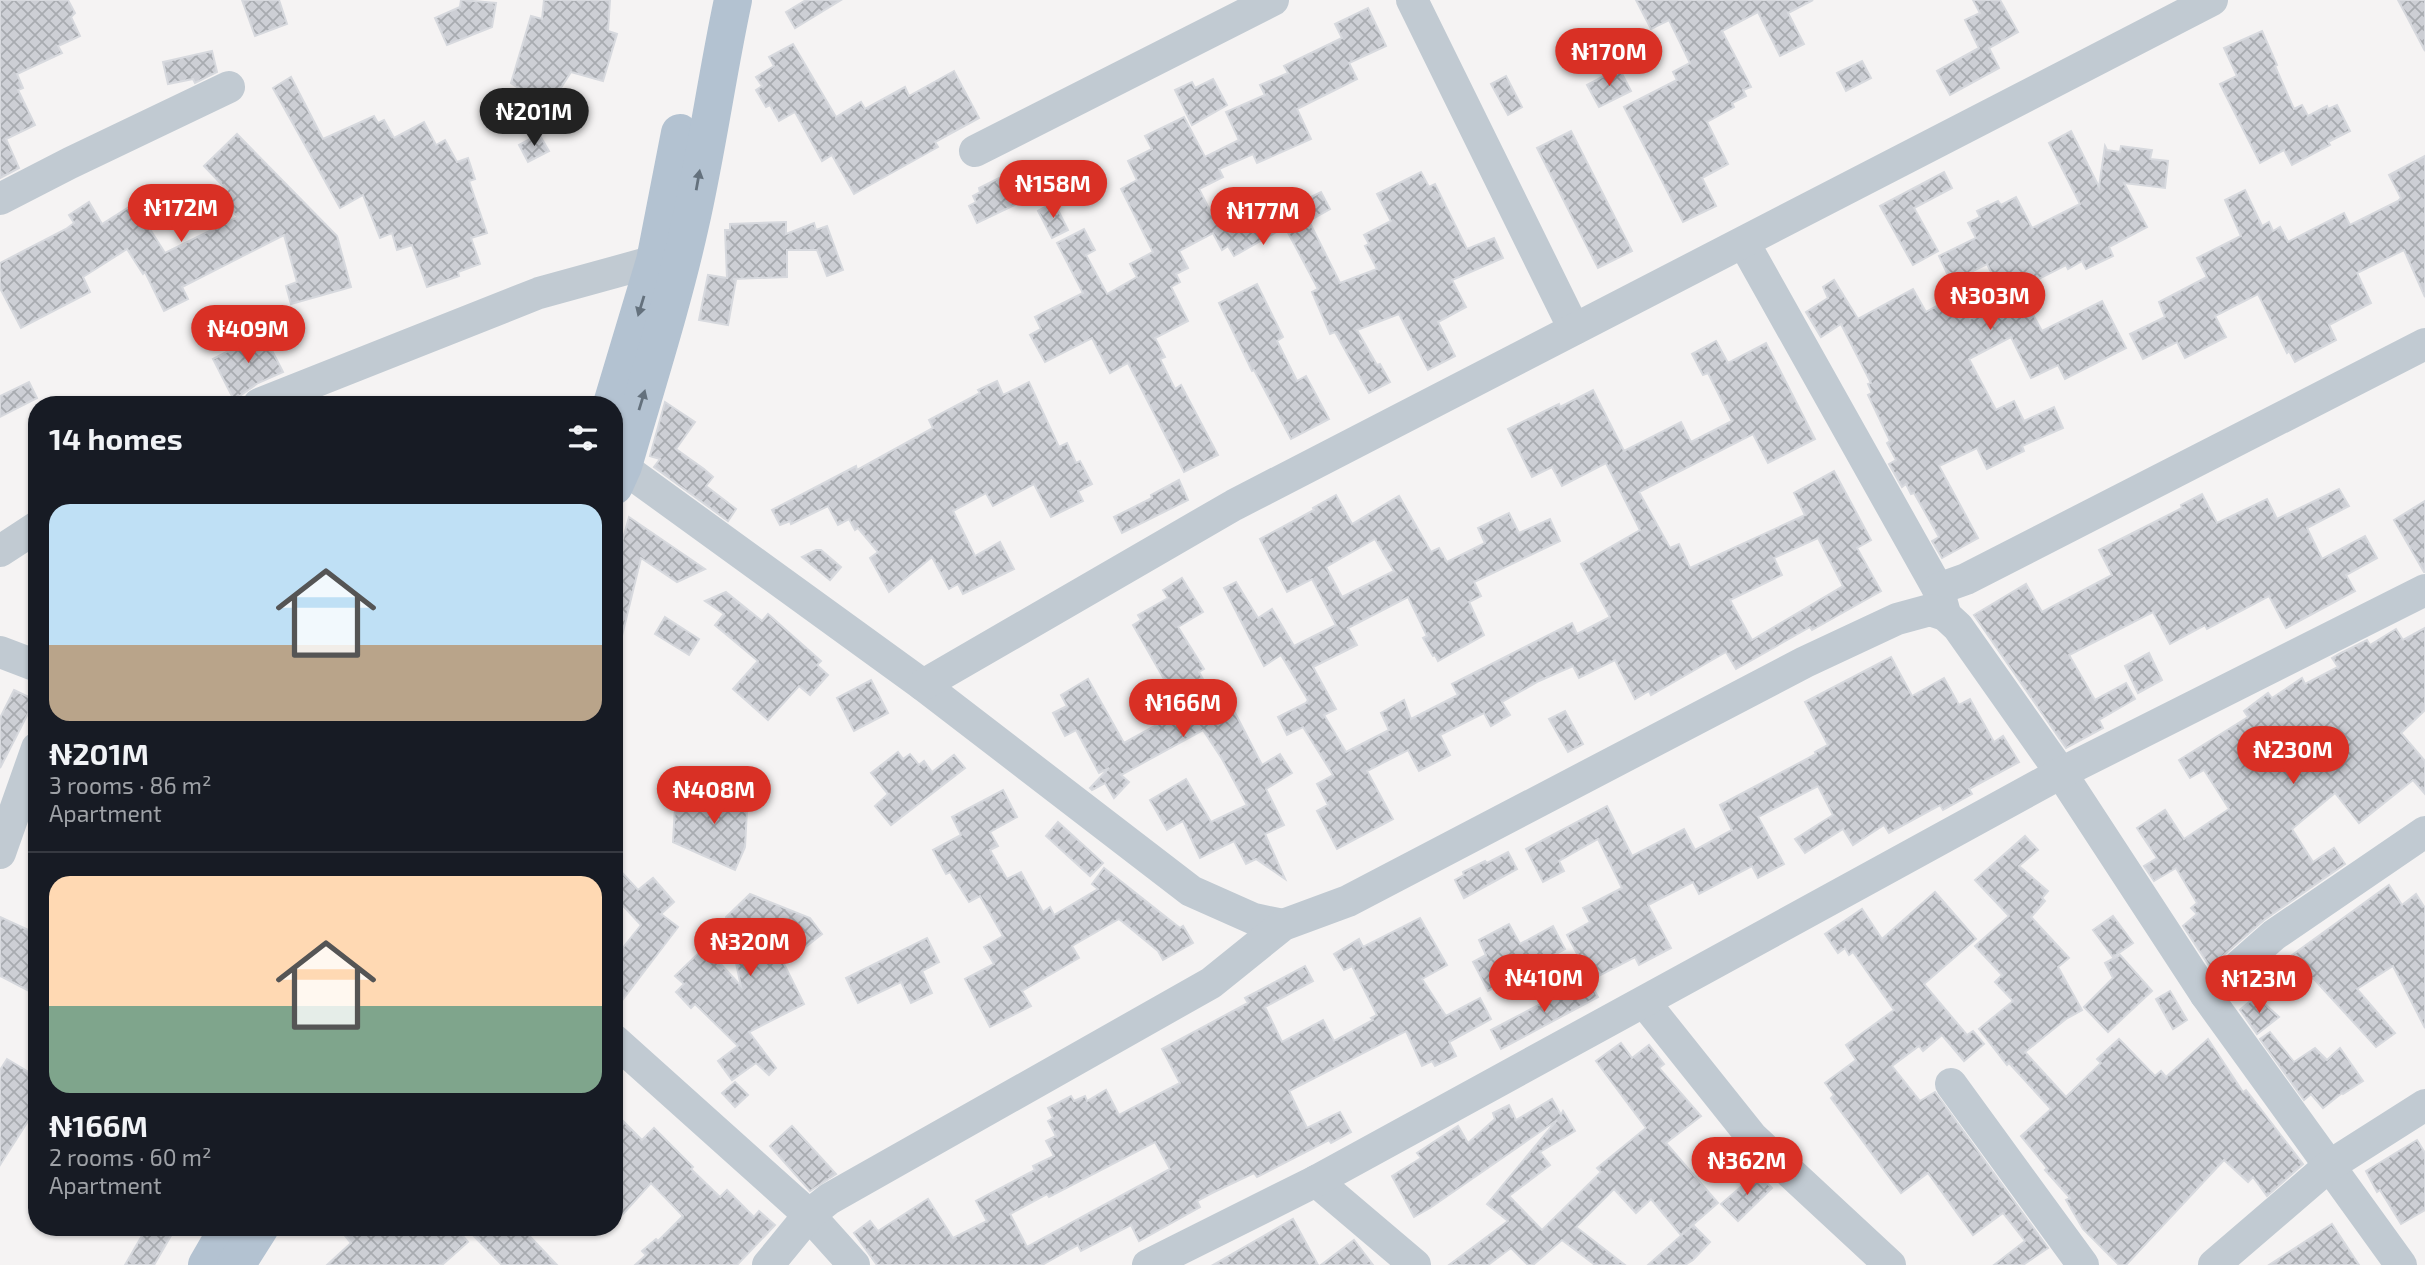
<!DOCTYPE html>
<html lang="en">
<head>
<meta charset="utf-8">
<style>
	:root { --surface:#171b24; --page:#20242c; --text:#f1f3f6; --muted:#9ea1a6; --line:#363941; --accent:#d93025 }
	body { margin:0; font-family:"Exo 2",sans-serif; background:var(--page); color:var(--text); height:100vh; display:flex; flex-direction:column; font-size:26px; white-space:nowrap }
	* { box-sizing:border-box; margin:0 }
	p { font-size:23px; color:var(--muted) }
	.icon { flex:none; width:38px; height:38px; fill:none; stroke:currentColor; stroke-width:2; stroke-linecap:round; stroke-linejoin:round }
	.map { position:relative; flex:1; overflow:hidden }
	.drawer { position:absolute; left:28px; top:396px; width:595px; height:840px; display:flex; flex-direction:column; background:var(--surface); border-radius:28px; box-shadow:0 2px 5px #0004 }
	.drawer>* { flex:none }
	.price { position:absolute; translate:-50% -60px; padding:0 16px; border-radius:24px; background:var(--accent); color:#fff; font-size:23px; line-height:46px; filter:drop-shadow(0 2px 4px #0008) }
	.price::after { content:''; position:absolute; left:50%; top:42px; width:21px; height:16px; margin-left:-10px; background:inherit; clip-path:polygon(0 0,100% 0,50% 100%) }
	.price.on { background:#222; color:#fff }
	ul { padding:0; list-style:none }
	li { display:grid; align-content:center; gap:14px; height:371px; padding:0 21px }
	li+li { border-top:2px solid var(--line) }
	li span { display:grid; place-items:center; height:217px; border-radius:21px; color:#555 }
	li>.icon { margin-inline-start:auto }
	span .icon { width:126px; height:126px; fill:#fffc; stroke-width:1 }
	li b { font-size:30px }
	h2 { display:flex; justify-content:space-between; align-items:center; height:84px; padding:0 21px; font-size:30px }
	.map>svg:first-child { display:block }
	.building { fill:url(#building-cross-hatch); stroke:#d7d9de; stroke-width:2; fill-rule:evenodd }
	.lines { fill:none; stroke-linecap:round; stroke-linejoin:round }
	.minor { stroke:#c1cad2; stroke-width:32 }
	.major { stroke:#b3c2d1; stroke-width:38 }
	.oneway { fill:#64717d }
</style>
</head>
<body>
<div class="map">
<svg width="2425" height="1265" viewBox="0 0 2425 1265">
	<defs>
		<pattern id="building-cross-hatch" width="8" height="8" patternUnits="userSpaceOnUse" patternTransform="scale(1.75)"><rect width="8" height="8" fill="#cdcfd5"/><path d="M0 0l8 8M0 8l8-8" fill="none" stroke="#a8abb0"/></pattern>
	</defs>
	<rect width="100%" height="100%" fill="#f5f3f3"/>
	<g class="building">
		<path d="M0,0H68L75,13L71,17L80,36L58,46L62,53L17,74L23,88L18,90L35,125L6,139L19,168L0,178Z"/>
		<path d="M242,0H279L287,24L255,36Z"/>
		<path d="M461,0L496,3L492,27L447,45L435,18L460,7Z"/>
		<path d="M544,0H610L608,31L617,34L603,81L571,72L548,108L511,83L531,16L542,19Z"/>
		<path d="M806,0H841L795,28L786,12Z"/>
		<path d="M1636,0H1813L1788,13L1804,44L1780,56L1758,12L1722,31L1751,87L1743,90L1746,96L1732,103L1734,107L1707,122L1728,164L1702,178L1716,206L1683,222L1624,107L1677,80L1673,72L1690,63L1669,20L1651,29Z"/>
		<path d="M1973,0H2000L2018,32L1989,48L1999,68L1950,95L1937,71L1979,48L1965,20L1980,13Z"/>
		<path d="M2398,0H2425V51L2405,13Z"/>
		<path d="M1368,8L1386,46L1349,63L1357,79L1297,109L1311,139L1257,163L1253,154L1219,169L1223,177L1199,189L1216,222L1252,203L1261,220L1308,195L1309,198L1321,192L1330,209L1309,221L1340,283L1377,269L1365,246L1369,244L1364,235L1391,221L1377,194L1421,172L1429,187L1435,184L1467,249L1494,238L1503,258L1452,280L1466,307L1438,322L1455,356L1428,370L1399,314L1357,330L1377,365L1380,364L1390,382L1369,393L1335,332L1330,334L1312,292L1318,289L1285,227L1234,256L1228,246L1222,250L1213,233L1179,251L1188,268L1176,274L1180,282L1171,287L1188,321L1155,338L1165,357L1160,359L1175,389L1181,385L1218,455L1184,472L1128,363L1110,373L1092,338L1045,362L1030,335L1041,329L1035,317L1083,293L1057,243L1084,229L1095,250L1086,255L1107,294L1137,277L1130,264L1153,252L1121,189L1137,180L1128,161L1152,149L1145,136L1184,117L1205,157L1239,140L1226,112L1265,95L1260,85L1288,73L1284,66L1342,38L1335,24Z"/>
		<path d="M2262,31L2277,65L2275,66L2294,109L2302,105L2308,116L2327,106L2328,109L2337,105L2350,131L2328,142L2330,145L2292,165L2284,150L2260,163L2220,84L2237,76L2224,48Z"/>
		<path d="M793,44L836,117L861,102L865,109L905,87L909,96L954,71L979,118L935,142L938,147L854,194L832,155L822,161L795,112L779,121L770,105L766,107L756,90L762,86L756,77L774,66L769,57Z"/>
		<path d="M212,51L217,72L195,83L193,79L168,84L163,62Z"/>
		<path d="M1862,61L1871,78L1846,91L1837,73Z"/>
		<path d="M1619,68L1631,91L1599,107L1587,85Z"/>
		<path d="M1506,76L1522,107L1508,115L1491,84Z"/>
		<path d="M291,77L323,139L374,116L378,123L384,120L394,138L424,122L436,145L445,140L457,162L468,158L475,179L469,181L487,233L471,238L480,264L458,272L459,276L427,287L412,245L397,250L392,233L380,238L363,195L340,208L273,88Z"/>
		<path d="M1213,79L1227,105L1192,125L1175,90L1192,82L1195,88Z"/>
		<path d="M1571,131L1632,251L1598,268L1537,148Z"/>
		<path d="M2071,131L2099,187L2105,146L2107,150L2120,152L2121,146L2152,150L2150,159L2168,161L2165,188L2124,183L2147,227L2109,247L2113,256L2086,269L2082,261L2068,269L2066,265L2019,289L2042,331L2102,301L2126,348L2065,379L2058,365L2031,378L2011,337L1969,359L1996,410L2014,401L2024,421L2054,407L2063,428L2022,446L2024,451L1987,469L1977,448L1939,466L1978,538L1942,558L1932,541L1939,537L1914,493L1911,494L1906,484L1902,487L1889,464L1896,460L1887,443L1890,441L1868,395L1872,393L1868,384L1871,383L1841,324L1821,337L1806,312L1828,298L1823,287L1834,280L1858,319L1913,289L1926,312L1957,295L1970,319L2005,300L1987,264L1951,282L1939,256L1976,238L1968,223L1980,217L1977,211L1998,201L2001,205L2016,197L2032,228L2080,204L2049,143Z"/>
		<path d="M237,134L337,236L351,287L291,304L286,286L297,282L284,235L182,287L188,299L164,311L145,272L143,274L127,249L83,277L90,292L21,328L0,288V263L66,229L74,223L69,215L89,202L102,224L134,204L165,253L238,217L219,198L227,190L204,166Z"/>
		<path d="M539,134L549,151L528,162L519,145Z"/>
		<path d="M2425,156V297L2404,250L2357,273L2371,303L2329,325L2336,340L2295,362L2289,351L2287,353L2258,294L2215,316L2226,337L2185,358L2177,342L2143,359L2130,334L2165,317L2159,302L2207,277L2197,258L2241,236L2225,200L2245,190L2262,226L2269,222L2273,231L2280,227L2288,242L2344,213L2350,225L2398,201L2401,198L2389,175Z"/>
		<path d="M1944,172L1952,188L1914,208L1938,251L1913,265L1880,206Z"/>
		<path d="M1013,176L1025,200L977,223L969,206L976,202L973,196L980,192L979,188L1001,177L1003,181Z"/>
		<path d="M1054,202L1068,230L1052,238L1038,211Z"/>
		<path d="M786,222V234L814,223L816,230L827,226L843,270L827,276L817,250H787V277L733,279L736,280L728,325L699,320L708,275L727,278L725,230H730V224Z"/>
		<path d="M1257,284L1283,337L1277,341L1297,381L1306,376L1329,419L1291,439L1254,370L1252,371L1219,303Z"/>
		<path d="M263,333L283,372L258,383L234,400L213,359Z"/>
		<path d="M1716,341L1728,363L1766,343L1815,439L1768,463L1753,434L1639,492L1670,548L1679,544L1690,568L1805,515L1794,493L1834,471L1871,540L1857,548L1881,591L1812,630L1810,627L1736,669L1726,652L1651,695L1649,691L1635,699L1615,660L1579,678L1573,666L1539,681L1502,702L1510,715L1491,726L1484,713L1440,735L1450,755L1419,771L1408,750L1367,771L1393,819L1337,849L1317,811L1328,805L1317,784L1333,775L1303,727L1287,735L1278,717L1306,703L1308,700L1281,655L1264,666L1224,588L1236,582L1258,618L1272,609L1294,646L1336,625L1312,579L1287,592L1260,539L1314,510L1313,508L1336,495L1352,524L1399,496L1431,552L1439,548L1447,562L1485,543L1478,528L1509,513L1519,533L1550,519L1560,541L1474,582L1481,596L1469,602L1484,635L1438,661L1435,655L1433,656L1423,638L1427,636L1408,597L1348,628L1357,645L1313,667L1336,709L1324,715L1346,752L1389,730L1381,713L1404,700L1411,719L1458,695L1452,684L1572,623L1577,634L1610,617L1581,564L1640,530L1606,463L1562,486L1552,467L1532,477L1508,429L1559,404L1560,407L1593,390L1624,451L1681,422L1691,442L1732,421L1708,373L1703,375L1692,354ZM1818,538L1843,586L1752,640L1730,600L1782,575L1774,558ZM1375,539L1394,571L1342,597L1326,567Z"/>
		<path d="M997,381L1003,395L1029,382L1059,447L1067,443L1076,463L1080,461L1092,484L1078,491L1083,501L1051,517L1034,484L993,506L986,493L953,511L975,556L1000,542L1014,569L963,594L958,584L949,589L932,557L889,592L870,558L878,552L858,528L855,530L849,519L838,525L828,506L791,524L790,521L780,525L772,510L856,466L857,470L933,428L929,420L980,393L978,390Z"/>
		<path d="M29,382L37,398L0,417V396Z"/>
		<path d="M665,402L695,422L676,449L704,469L713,477L706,486L736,509L728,521L654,467L660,459L650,456Z"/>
		<path d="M1179,480L1188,500L1122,533L1114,517L1152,498L1151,495Z"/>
		<path d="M2339,489L2349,506L2307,528L2322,559L2365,536L2377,558L2346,575L2355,591L2286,628L2269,596L2207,629L2205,625L2170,644L2153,612L2069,655L2095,700L2126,683L2135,699L2099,720L2103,728L2066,748L1974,615L2026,584L2042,612L2112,575L2099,550L2182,508L2181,505L2202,494L2217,523L2267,499L2277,519Z"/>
		<path d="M2425,501V572H2424L2394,520Z"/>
		<path d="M629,517L705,569L677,582L641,558L621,640L614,639V571Z"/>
		<path d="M816,550H821L841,567L830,580L802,557Z"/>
		<path d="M1182,578L1203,612L1178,627L1204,669L1199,672L1218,706L1229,701L1262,765L1280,754L1292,773L1266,789L1284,825L1265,834L1285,879L1256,859L1246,864L1234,841L1200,858L1183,821L1167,830L1150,800L1186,779L1211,822L1247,805L1222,759L1203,730L1121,775L1129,782L1114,798L1105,783L1092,790L1090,788L1109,768L1099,773L1076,730L1065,736L1053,713L1067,706L1061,695L1088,679L1124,743L1162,722L1148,697L1168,686L1133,625L1141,620L1138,615L1168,598L1163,590Z"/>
		<path d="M726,592L762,621L768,614L821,661L817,665L828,675L810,695L799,686L768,720L733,689L758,661L715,625L724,614L705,601Z"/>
		<path d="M665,617L699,639L689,655L655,634Z"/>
		<path d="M2425,628V710L2401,733L2425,761V794L2413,780L2359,823L2335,793L2292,829L2313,862L2334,848L2345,864L2264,920L2210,967L2183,926L2197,914L2191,908L2197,903L2176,868L2154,881L2144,866L2157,858L2137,828L2165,810L2184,839L2229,809L2204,770L2190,778L2179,760L2248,717L2244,711L2268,693L2272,698L2302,678L2305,684L2338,667L2332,658L2339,654L2367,640L2370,645L2396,629L2403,640Z"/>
		<path d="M2149,653L2162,680L2138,693L2125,666Z"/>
		<path d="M1891,657L1912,696L1944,678L1959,705L1970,699L1994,742L2003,736L2019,762L1969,789L1972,794L1943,810L1940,805L1889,833L1884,825L1853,845L1843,829L1805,853L1795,839L1833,815L1818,786L1758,817L1784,864L1758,878L1752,866L1699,894L1693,882L1648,905L1671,948L1639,965L1635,957L1591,980L1567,935L1590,922L1583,908L1622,888L1598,839L1559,861L1564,871L1543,882L1526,849L1607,806L1632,856L1684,829L1695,850L1732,830L1720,805L1816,754L1815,752L1828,745L1805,702Z"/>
		<path d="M871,680L888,713L854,731L837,698Z"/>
		<path d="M14,690L35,700L0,768V718Z"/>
		<path d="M1565,711L1583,744L1568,752L1549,719Z"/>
		<path d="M898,752L903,759L910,754L919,765L924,761L932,772L954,755L965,768L891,825L875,806L888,794L871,773Z"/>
		<path d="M736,784L747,810L745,847L735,870L673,842L675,807Z"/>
		<path d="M1003,790L1017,817L990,832L998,846L990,850L1007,879L1021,872L1043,912L1050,907L1054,915L1098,889L1092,884L1104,868L1180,928L1183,926L1193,943L1163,960L1158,951L1119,919L1072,946L1079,958L1022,991L1031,1006L990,1027L965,979L994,964L984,947L1003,936L980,896L969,902L950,872L946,874L933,850L961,835L952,817Z"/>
		<path d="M1058,822L1103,863L1090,876L1046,836Z"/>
		<path d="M2025,836L2038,850L2019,866L2048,891L2042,898L2045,901L2031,917L2069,958L2058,967L2082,1010L2066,1019L2025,1052L2066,1097L2101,1063L2097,1059L2119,1039L2155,1076L2161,1071L2166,1077L2208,1039L2243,1092L2246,1090L2303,1164L2267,1196L2253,1177L2248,1182L2224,1160L2126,1265H2119L2083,1229L2066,1200L2070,1198L2045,1170L2047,1168L2021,1136L2051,1109L2009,1063L2007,1065L1979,1029L2013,1001L1995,982L2002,975L1975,946L2009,916L1975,880Z"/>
		<path d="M1508,852L1517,869L1464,898L1455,880L1464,875L1463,872L1485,861L1487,863Z"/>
		<path d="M614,864L638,890L653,878L674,902L661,914L678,927L614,1011V959L641,925L614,896Z"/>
		<path d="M2389,885L2402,905L2416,894L2425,908V1028L2393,966L2357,989L2395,1033L2376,1047L2313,978L2293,994L2273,969Z"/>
		<path d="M1935,892L1976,939L1924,984L1967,1035L1973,1031L1984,1044L1964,1061L1942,1035L1923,1051L1919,1046L1892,1066L1920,1101L1935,1092L2048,1248L2023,1265H1994L2025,1241L2003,1213L1973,1235L1928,1173L1901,1193L1831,1098L1834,1095L1825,1083L1856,1060L1846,1045L1894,1010L1853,952L1849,955L1845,948L1838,953L1825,934L1862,909L1882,939Z"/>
		<path d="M750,894L810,918L822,934L784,964L804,1004L749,1032L776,1068L769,1075L756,1063L732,1080L718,1061L738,1046L695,1004L691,1008L676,992L684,984L675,976L705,947L741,986L726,917Z"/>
		<path d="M2113,916L2133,943L2113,957L2093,930Z"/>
		<path d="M0,917L37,934V995L0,976Z"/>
		<path d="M1420,918L1447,965L1422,979L1446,1016L1480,998L1491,1019L1449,1042L1456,1056L1435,1066L1432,1061L1422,1066L1406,1031L1289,1091L1307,1128L1340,1112L1351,1132L1331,1143L1329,1140L1257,1177L1254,1173L1212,1193L1197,1201L1200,1207L1139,1241L1131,1225L1081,1251L1078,1245L1042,1265H877L854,1233L870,1221L878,1231L928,1199L953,1238L987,1221L976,1201L1035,1170L1033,1166L1054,1156L1046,1141L1056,1136L1048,1121L1053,1118L1048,1108L1071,1096L1074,1101L1085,1096L1087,1101L1106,1090L1119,1115L1180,1083L1162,1049L1248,1003L1245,998L1305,966L1313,981L1265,1007L1282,1042L1323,1020L1334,1041L1373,1020L1371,1018L1377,1015L1352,966L1344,970L1334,954L1359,939L1363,947ZM1155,1142L1170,1169L1027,1247L1010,1214L1047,1194L1049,1197Z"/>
		<path d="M1509,924L1520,944L1553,926L1565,949L1488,991L1473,962L1486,955L1479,940Z"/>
		<path d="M927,938L939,962L922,971L932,993L911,1003L901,982L858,1003L846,978Z"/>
		<path d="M2120,955L2152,991L2108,1032L2084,1007L2113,978L2105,963Z"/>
		<path d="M1588,979L1598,997L1501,1049L1491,1030Z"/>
		<path d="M2170,991L2187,1020L2173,1029L2156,999Z"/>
		<path d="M2256,996L2279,1017L2257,1034L2240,1010Z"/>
		<path d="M2270,1032L2294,1062L2315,1048L2327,1060L2340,1048L2363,1081L2343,1094L2342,1093L2323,1108L2311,1094L2304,1100L2260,1039Z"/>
		<path d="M1621,1043L1632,1058L1649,1045L1664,1064L1659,1068L1701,1116L1666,1143L1718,1203L1681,1235L1651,1199L1636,1213L1614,1189L1576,1227L1625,1265H1595L1562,1240L1533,1265H1528L1511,1248L1488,1265H1449L1508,1221L1487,1204L1557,1120L1430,1208L1414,1217L1392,1176L1421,1158L1417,1153L1458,1126L1468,1143L1495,1119L1493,1113L1509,1105L1516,1120L1552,1099L1561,1115L1563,1111L1575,1131L1540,1152L1550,1165L1509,1196L1542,1230L1601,1172L1597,1168L1646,1128L1596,1061Z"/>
		<path d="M7,1059L37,1077V1107L0,1165V1070Z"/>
		<path d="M735,1082L748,1095L735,1107L722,1093Z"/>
		<path d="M614,1112L642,1140L654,1128L693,1167L691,1169L720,1197L727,1190L754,1217L759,1211L775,1225L737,1265H635L646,1255L642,1251L656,1239L658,1241L683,1216L651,1183L614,1224Z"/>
		<path d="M792,1126L836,1174L810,1191L770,1146Z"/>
		<path d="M2417,1140L2425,1153V1210L2401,1224L2380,1190L2377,1192L2366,1171Z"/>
		<path d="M1757,1173L1772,1188L1738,1221L1721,1204Z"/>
		<path d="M1293,1219L1318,1265H1213Z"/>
		<path d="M2332,1224L2359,1265H2269Z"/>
		<path d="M1693,1225L1710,1242L1693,1260L1685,1265H1648Z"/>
		<path d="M147,1227H176L154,1265H125Z"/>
		<path d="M338,1227H455L468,1242L442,1265H327L351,1243Z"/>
		<path d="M465,1227H521L557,1265H502Z"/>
		<path d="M1354,1240L1373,1265H1321Z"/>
	</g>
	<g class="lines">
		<g class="minor">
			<path d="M1412,0L1574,329"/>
			<path d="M975,151L1273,0"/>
			<path d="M0,199L70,163L229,87"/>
			<path d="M1744,243L1938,589L1944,610"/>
			<path d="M259,404L539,293L655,261"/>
			<path d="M614,461L923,685L1191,891L1254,919L1283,925"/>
			<path d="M0,551L37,527"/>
			<path d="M1938,589L1966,579L2425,344"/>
			<path d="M0,652L37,666"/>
			<path d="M923,685L1234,505L2212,0"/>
			<path d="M0,853L37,748"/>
			<path d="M2206,995L2274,935L2425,832"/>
			<path d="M1645,1003L1752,1137L1890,1265"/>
			<path d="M614,1040L809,1215L854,1265"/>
			<path d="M1951,1084L2083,1265"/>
			<path d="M1316,1181L1415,1265"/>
			<path d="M768,1265L809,1215L829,1199L1211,983L1283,925L1348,901L1805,662L1897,619L1930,610L1945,615L1958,627L2061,773L2206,995L2401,1265"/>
			<path d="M1148,1265L1316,1181L2061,773L2425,590"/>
			<path d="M2214,1265L2329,1166L2425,1105"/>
		</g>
		<g class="major">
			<path d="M612,404L655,261L680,133"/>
			<path d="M614,486L623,466C646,386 672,306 690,225C707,150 717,75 733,0"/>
			<path d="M207,1265L229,1227"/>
			<path d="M236,1265L260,1227"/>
		</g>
	</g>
	<defs><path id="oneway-solid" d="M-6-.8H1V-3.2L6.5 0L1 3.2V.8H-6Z" transform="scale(1.75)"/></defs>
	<g class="oneway">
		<use href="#oneway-solid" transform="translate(698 180) rotate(-80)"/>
		<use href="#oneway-solid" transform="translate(641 306) rotate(107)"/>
		<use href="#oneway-solid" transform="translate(642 400) rotate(-73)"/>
	</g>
</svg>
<b class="price" style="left:1609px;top:88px">₦170M</b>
<b class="price on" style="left:534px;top:148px">₦201M</b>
<b class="price" style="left:1053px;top:220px">₦158M</b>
<b class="price" style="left:181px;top:244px">₦172M</b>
<b class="price" style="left:1263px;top:247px">₦177M</b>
<b class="price" style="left:1990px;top:332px">₦303M</b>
<b class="price" style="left:248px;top:365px">₦409M</b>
<b class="price" style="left:1183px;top:739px">₦166M</b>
<b class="price" style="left:2293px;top:786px">₦230M</b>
<b class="price" style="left:714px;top:826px">₦408M</b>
<b class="price" style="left:750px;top:978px">₦320M</b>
<b class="price" style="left:1544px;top:1014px">₦410M</b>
<b class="price" style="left:2259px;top:1015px">₦123M</b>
<b class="price" style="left:1747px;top:1197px">₦362M</b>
<section class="drawer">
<h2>14 homes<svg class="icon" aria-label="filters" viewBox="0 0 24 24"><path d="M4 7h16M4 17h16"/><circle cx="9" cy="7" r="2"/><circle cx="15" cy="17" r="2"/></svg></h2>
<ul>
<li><span style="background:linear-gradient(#bfe0f5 65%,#b9a48a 0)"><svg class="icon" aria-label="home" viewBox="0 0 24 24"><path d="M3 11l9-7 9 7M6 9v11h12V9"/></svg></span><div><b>₦201M</b><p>3 rooms · 86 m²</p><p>Apartment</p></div></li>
<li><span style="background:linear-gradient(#ffd9b3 60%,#7fa58c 0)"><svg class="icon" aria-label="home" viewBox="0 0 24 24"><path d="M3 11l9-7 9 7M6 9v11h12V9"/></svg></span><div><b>₦166M</b><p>2 rooms · 60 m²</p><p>Apartment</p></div></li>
</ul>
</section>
</div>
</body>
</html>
